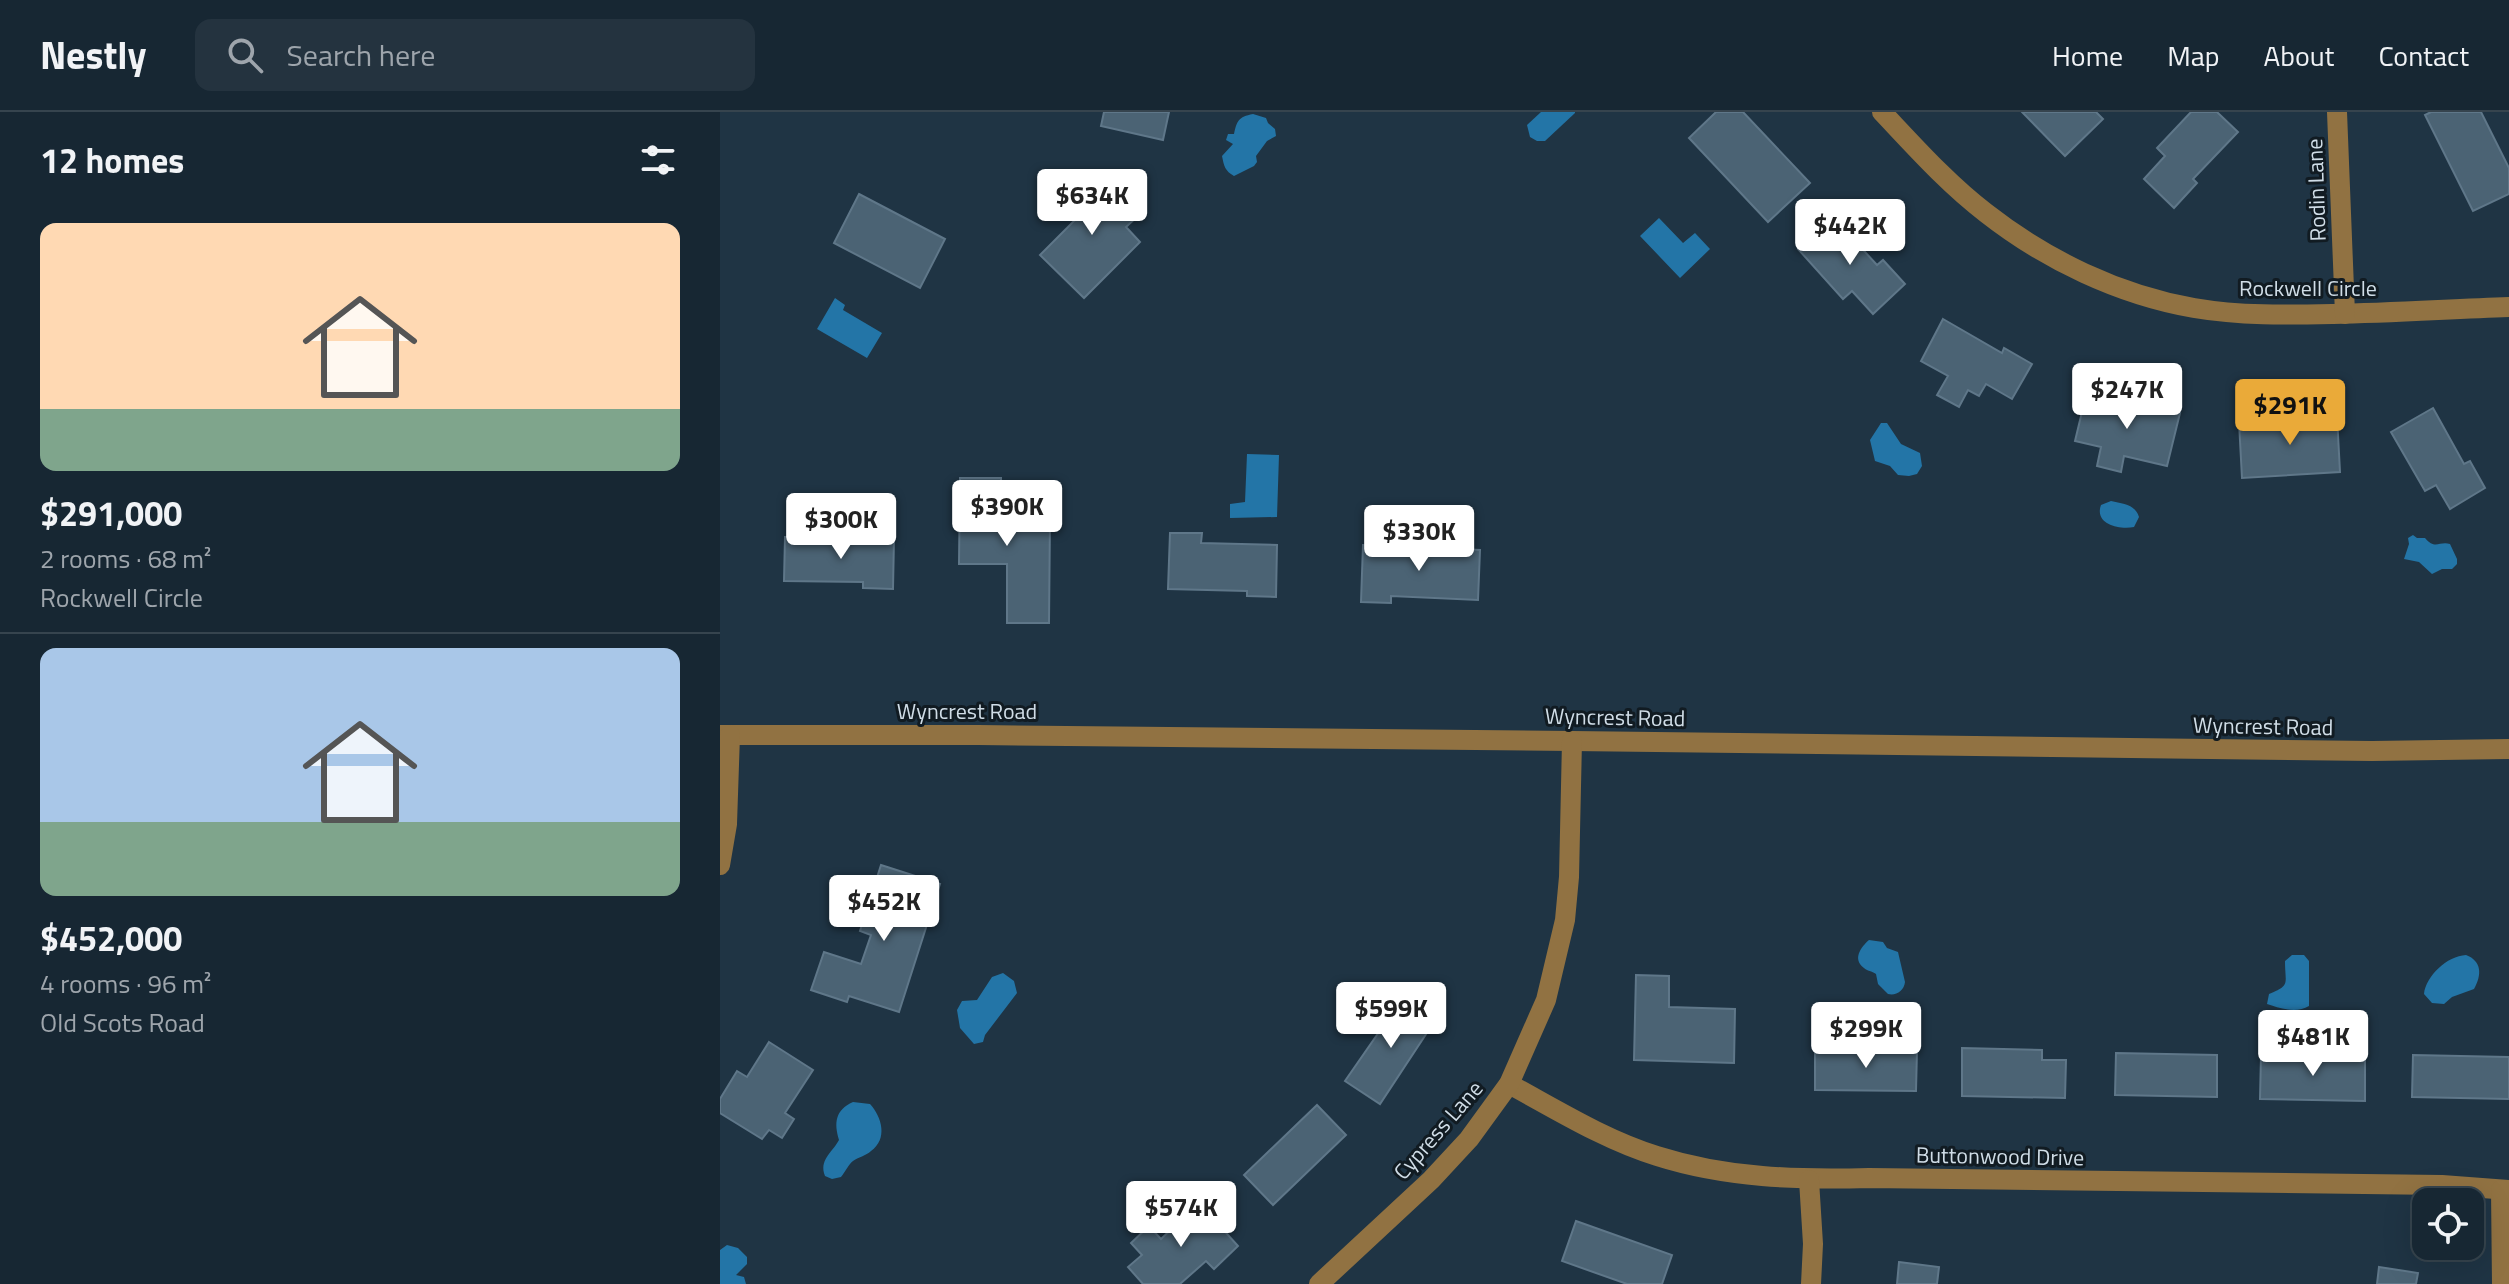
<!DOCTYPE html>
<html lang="en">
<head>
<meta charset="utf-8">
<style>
	:root { --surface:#172733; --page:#24333f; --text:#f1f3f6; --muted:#9ea5ac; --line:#36444e; --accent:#eaaa39 }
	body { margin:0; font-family:"Titillium Web",sans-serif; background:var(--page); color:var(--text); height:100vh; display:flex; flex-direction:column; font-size:30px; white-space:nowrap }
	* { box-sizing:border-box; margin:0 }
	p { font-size:26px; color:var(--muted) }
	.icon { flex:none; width:44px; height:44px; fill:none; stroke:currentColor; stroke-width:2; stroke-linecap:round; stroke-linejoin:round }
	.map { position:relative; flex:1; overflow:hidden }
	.side { display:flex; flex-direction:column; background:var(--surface); width:720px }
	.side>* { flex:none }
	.tools { position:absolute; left:1692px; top:1076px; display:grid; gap:16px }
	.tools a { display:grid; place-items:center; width:72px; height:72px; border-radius:16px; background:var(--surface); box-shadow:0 8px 32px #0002,0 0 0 2px var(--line); font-size:40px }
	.price { position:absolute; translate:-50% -68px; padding:0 18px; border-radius:8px; background:#fff; color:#222; font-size:26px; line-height:52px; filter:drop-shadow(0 2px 4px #0008) }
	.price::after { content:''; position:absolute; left:50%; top:48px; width:24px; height:18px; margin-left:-12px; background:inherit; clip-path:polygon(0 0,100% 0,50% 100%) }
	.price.selected { background:var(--accent); color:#111 }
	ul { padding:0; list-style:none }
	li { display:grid; align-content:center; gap:16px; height:424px; padding:0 40px }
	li+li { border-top:2px solid var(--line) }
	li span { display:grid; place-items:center; height:248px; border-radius:16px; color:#555 }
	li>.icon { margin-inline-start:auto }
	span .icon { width:144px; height:144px; fill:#fffc; stroke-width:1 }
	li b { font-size:34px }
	h2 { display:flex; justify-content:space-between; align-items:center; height:96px; padding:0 40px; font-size:34px }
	header { display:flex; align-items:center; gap:48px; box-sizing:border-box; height:112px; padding:0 40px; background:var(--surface); border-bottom:2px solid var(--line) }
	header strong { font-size:38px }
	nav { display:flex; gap:44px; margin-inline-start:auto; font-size:28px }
	.search { width:560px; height:72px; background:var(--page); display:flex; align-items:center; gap:20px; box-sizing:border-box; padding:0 28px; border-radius:16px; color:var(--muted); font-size:30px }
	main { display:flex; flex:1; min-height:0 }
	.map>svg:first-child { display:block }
	.water { fill:#2375a7 }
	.building { fill:#4b6374; stroke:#5f7789; stroke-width:2 }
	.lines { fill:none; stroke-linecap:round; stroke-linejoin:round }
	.minor { stroke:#917242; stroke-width:20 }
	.labels { text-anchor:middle; stroke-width:6; stroke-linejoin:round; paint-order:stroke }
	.street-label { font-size:22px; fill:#d0dde7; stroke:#111b22 }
</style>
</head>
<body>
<header>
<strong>Nestly</strong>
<div class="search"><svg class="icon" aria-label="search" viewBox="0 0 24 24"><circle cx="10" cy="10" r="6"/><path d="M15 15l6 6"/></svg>Search here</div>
<nav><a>Home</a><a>Map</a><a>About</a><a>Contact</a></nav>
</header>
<main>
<section class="side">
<h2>12 homes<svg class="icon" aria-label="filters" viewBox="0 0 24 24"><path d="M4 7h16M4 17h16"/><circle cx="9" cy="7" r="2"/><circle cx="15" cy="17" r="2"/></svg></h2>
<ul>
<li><span style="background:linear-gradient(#ffd9b3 75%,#7fa58c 0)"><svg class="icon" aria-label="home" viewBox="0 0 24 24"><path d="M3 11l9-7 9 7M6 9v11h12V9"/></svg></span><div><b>$291,000</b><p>2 rooms · 68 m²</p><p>Rockwell Circle</p></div></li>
<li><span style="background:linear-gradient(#a9c7e8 70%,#7fa58c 0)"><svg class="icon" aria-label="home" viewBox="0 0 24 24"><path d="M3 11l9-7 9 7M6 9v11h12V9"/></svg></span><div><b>$452,000</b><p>4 rooms · 96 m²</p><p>Old Scots Road</p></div></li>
</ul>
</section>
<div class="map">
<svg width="1789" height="1172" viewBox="0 0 1789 1172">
	<rect width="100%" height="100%" fill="#1f3444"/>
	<g class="water">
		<path d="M821,0H855V1L825,29H817L810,25L807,13Z"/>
		<path d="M533,2L546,6L548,11L555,17L556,24L547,29L536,44L537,50L534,54L514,64C505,59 504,54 502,44L513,32L506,28L508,22H514C517,9 518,5 533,2Z"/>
		<path d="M939,106L963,131L975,121L990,137L960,166L920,124Z"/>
		<path d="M115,186L125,193L123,198L162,221L147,246L97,217Z"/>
		<path d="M1161,311H1167L1181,332L1200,341L1202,354L1197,362L1189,364L1178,363L1170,354L1155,349L1150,328Z"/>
		<path d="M527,342L559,343L557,405L510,406V392L525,390Z"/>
		<path d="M1391,389C1403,392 1415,392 1419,405L1414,415C1399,418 1374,412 1381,393Z"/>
		<path d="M1693,423L1697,426H1705C1715,438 1719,429 1730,432L1737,447V452L1732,457H1722L1712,462L1699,450L1684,447L1689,432L1688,426Z"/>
		<path d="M1149,828L1163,830L1167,836L1178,840L1185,870C1184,879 1176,884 1168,882L1158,872L1156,862C1152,859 1147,859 1144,856C1132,847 1141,835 1149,828Z"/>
		<path d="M1572,843H1584L1589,849V894C1576,902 1559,896 1547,892L1549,882C1571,873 1565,872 1565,849Z"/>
		<path d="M1746,843C1762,849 1762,863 1754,877L1732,885L1724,892L1712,891L1704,882C1706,864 1727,844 1746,843Z"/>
		<path d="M283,861L294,869L297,881L265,923L263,930L254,932L240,916L237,898L242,889L257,888L272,865Z"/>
		<path d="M133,990L150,992C162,1005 168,1027 151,1039C146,1044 138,1045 133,1049C129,1052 125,1060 121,1065L112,1067L105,1064C99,1048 111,1042 119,1028C114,1011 115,998 133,990Z"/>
		<path d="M7,1133L18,1136L27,1145V1152L16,1163L24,1165L26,1172H0V1138Z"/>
	</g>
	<g class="building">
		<path d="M384,0H449L443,28L381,14Z"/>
		<path d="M996,0H1023L1090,71L1048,110L969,26Z"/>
		<path d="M1302,0H1376L1383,7L1345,44Z"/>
		<path d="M1471,0H1497L1518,20L1473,67L1477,71L1454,96L1424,67L1445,44L1437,36Z"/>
		<path d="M1711,0H1761L1789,56V82L1753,99L1705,3Z"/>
		<path d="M370,61L392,82L394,79L418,104L406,115L420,130L364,186L320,143L360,103L344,88Z"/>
		<path d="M139,82L225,127L200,176L114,131Z"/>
		<path d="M1113,105L1157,153L1163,148L1185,172L1153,202L1132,179L1123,187L1078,137Z"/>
		<path d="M1223,207L1282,241L1284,236L1312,252L1292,287L1266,272L1259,284L1248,278L1239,295L1217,283L1228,264L1201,249Z"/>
		<path d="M1367,279L1460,301L1447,354L1404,344L1401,360L1377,354L1381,335L1355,329Z"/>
		<path d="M1713,296L1744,352L1750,349L1765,376L1730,397L1716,373L1705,379L1671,320Z"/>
		<path d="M1617,304L1620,360L1522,366L1519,310Z"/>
		<path d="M240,366H281V404L330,405L329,511H287V452H239Z"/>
		<path d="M450,421H482L481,431L557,433L556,485L527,484V479L448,477Z"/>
		<path d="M65,425L174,426L173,477L143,476V470L64,469Z"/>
		<path d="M643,433L760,438L758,488L671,484V491L641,490Z"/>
		<path d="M161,753L220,772L179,900L129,884L127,890L91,878L104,840L141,852L151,823L140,819Z"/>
		<path d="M916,863L949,864V895L1015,897L1014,951L914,948Z"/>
		<path d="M684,884L716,907L660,992L625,969Z"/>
		<path d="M49,930L93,958L65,1001L74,1007L62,1026L49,1018L42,1027L0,1001V987L17,959L27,965Z"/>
		<path d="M1095,936L1197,938L1196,979L1095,978Z"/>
		<path d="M1242,936L1322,938V948H1346L1345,986L1242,984Z"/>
		<path d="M1396,941L1497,943V985L1395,983Z"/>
		<path d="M1541,943L1645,945V989L1540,987Z"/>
		<path d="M1693,943L1789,945V987L1692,985Z"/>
		<path d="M597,993L626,1023L553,1093L524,1063Z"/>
		<path d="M479,1091L518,1134L494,1157L486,1149L460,1172H423L408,1155L422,1143L411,1131L429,1114L441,1127Z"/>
		<path d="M856,1109L952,1143L942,1172H907L842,1149Z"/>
		<path d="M1179,1150L1219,1155L1217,1172H1177Z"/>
		<path d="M1659,1155L1698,1161L1696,1172H1657Z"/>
	</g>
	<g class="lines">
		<g class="minor">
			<path d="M1162,0C1195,35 1228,72 1266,101C1326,148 1399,183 1474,196C1521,204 1566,203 1613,202C1672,201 1730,197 1789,195"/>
			<path d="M1617,0L1625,202"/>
			<path d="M0,623H258L852,629L1652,639L1789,637"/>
			<path d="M0,753L7,712L10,623"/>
			<path d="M789,972C837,998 885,1028 937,1044C1006,1066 1078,1068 1149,1066L1722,1073L1789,1078"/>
			<path d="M1089,1068L1093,1132L1091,1172"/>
			<path d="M1781,1078L1782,1172"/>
			<path d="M599,1172L711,1068L749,1027L789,972L826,888L845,808L849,765L852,629"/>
		</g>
	</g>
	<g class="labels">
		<g class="street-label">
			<text transform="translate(1596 78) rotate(-92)" y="8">Rodin Lane</text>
			<text x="1588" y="184">Rockwell Circle</text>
			<text x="247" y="607">Wyncrest Road</text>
			<text transform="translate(895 605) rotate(1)" y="8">Wyncrest Road</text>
			<text transform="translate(1543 614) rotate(1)" y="8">Wyncrest Road</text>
			<text transform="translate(718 1018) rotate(-49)" y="8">Cypress Lane</text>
			<text transform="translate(1280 1044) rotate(1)" y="8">Buttonwood Drive</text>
		</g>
	</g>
</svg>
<div class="tools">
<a><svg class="icon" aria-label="locate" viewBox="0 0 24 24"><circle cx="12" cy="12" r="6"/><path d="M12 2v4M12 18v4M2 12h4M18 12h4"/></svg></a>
</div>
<b class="price" style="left:372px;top:125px">$634K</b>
<b class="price" style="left:1130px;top:155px">$442K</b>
<b class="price" style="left:1407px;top:319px">$247K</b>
<b class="price selected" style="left:1570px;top:335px">$291K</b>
<b class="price" style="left:287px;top:436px">$390K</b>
<b class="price" style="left:121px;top:449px">$300K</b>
<b class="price" style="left:699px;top:461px">$330K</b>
<b class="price" style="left:164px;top:831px">$452K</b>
<b class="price" style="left:671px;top:938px">$599K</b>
<b class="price" style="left:1146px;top:958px">$299K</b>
<b class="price" style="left:1593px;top:966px">$481K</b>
<b class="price" style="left:461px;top:1137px">$574K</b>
</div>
</main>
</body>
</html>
